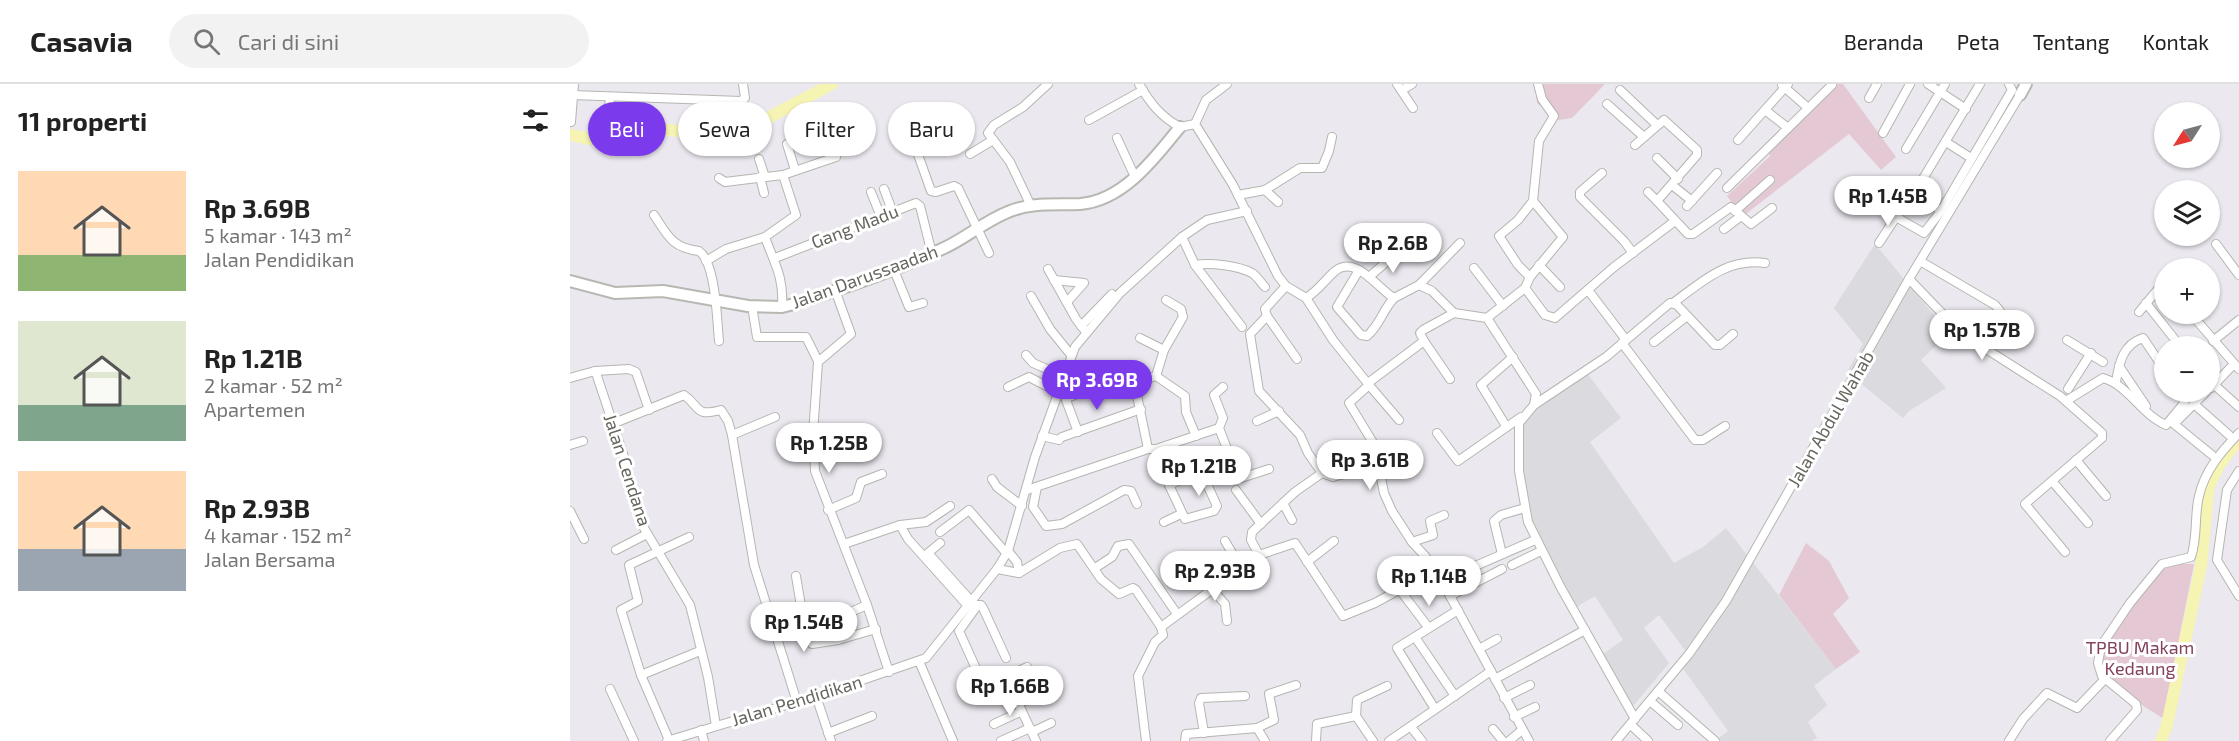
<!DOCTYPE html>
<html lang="id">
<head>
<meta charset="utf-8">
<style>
	:root { --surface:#fff; --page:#f2f2f2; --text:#222; --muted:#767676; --line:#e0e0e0; --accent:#7c3aed }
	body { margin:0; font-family:"Exo 2",sans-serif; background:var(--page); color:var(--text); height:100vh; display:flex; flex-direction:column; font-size:22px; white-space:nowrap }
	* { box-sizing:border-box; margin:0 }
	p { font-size:20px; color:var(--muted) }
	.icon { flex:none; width:33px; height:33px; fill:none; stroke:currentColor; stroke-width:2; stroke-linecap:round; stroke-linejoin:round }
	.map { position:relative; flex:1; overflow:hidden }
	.panel { display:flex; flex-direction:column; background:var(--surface); width:570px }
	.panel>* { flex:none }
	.top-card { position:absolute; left:18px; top:18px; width:570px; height:54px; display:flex; gap:12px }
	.needle { width:39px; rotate:234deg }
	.controls { position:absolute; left:1584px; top:18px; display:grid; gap:12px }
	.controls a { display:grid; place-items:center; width:66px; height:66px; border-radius:50%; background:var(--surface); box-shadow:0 2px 4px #0004; font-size:30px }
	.price { position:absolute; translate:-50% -51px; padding:0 14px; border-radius:21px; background:#fff; color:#222; font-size:20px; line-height:39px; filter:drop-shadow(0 2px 3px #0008) }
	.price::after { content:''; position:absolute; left:50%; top:36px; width:18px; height:14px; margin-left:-9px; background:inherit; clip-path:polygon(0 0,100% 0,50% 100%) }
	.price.active { background:var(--accent); color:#fff }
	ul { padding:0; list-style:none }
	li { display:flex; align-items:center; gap:18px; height:150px; padding:0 18px }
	li span { display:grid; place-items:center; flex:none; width:168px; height:120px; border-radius:0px; color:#555 }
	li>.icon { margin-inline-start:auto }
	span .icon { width:72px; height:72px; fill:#fffc; stroke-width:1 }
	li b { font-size:26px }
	h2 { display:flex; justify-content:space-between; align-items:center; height:72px; padding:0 18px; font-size:26px }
	.chip { padding:0 21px; border-radius:27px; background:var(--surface); box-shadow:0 2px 4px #0004; font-size:21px; line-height:54px }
	.chip.active { background:var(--accent); color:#fff }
	header { display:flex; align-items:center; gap:36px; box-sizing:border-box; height:84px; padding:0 30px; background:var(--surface); border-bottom:2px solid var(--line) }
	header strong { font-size:28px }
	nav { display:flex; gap:33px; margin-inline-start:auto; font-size:21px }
	.search { width:420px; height:54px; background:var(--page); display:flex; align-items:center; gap:15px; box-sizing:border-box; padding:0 21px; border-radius:33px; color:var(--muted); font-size:22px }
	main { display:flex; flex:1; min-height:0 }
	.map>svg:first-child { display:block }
	.industrial { fill:#dbdadf }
	.green { fill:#e4c8d4 }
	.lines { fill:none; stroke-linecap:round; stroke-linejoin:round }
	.river { stroke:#f5f4b3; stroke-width:12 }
	.street-casing { stroke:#b5b6b0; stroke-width:10 }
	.secondary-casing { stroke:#b7b8b2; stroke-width:14 }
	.street { stroke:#fff; stroke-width:8 }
	.secondary { stroke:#fff; stroke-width:10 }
	.labels { text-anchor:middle; stroke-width:6; stroke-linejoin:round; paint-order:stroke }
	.street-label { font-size:18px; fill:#66665f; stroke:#fff }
	.park-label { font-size:18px; fill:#83415c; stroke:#fff }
</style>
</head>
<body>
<header>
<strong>Casavia</strong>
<div class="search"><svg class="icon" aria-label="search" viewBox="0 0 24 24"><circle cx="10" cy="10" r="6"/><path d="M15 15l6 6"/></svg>Cari di sini</div>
<nav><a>Beranda</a><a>Peta</a><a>Tentang</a><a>Kontak</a></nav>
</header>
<main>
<section class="panel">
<h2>11 properti<svg class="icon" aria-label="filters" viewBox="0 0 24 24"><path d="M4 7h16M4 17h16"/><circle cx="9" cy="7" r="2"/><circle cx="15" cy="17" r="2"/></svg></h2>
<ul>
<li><span style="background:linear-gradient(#ffd9b3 70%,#8fb573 0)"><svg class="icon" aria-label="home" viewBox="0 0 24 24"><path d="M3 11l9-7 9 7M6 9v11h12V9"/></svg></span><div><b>Rp 3.69B</b><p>5 kamar · 143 m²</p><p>Jalan Pendidikan</p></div></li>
<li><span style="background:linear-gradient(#dfe7d0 70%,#7fa58c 0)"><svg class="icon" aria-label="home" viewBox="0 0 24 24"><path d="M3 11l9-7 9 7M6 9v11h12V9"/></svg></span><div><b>Rp 1.21B</b><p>2 kamar · 52 m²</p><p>Apartemen</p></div></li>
<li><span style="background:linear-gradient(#ffd9b3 65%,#9aa5b1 0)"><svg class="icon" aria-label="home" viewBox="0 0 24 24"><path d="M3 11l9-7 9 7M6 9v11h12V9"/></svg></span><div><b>Rp 2.93B</b><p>4 kamar · 152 m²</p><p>Jalan Bersama</p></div></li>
</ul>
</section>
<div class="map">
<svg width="1669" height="657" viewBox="0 0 1669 657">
	<rect width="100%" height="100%" fill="#ebe8ef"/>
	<g class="industrial">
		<path d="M1305,160L1379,249L1351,276L1376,304L1339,327L1333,334L1277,288L1293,260L1264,224Z"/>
		<path d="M1013,284L1051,334L1020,358L1104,479L1133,463L1156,444L1266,585L1244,602L1257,621L1238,638L1247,654L1242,657H1145L1158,647L1112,583L1120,573L1089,531L1074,544L1099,579L1059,627L1027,574L1053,556L1025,512L1000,527L951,423L945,346L967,314Z"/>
	</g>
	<g class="green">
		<path d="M965,0H1035L1002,34L989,36L967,19Z"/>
		<path d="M1262,0H1273L1326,73L1311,86L1279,50L1173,132L1157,112L1200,72L1195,64Z"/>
		<path d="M1236,459L1259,477L1279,514L1263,530L1290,568L1266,585L1209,511Z"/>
		<path d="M1603,480H1624L1593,634C1582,628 1539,600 1534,590C1532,586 1530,577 1531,573C1534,552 1584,486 1603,480Z"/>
	</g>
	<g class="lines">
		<g class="river">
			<path d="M0,51L20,55L63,42L162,53L262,0"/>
			<path d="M1591,657L1597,641L1631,482L1638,405L1649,381L1669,355"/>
		</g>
		<g class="street-casing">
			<g id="street">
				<path d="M569,0C580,19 591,33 610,43L625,40"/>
				<path d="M657,0L636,16L625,40L663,101L708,192L716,202L736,214L763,256L799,301L779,319L805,362L814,409L822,427L842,458L855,472L880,512L959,657"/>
				<path d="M827,0L843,24"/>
				<path d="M1358,0L1396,25"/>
				<path d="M1212,1L1237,23"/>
				<path d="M832,6L842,0"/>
				<path d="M1050,6L1087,41"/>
				<path d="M2,11L171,17L175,14L173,0"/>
				<path d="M1299,14L1307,0"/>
				<path d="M1037,20L1074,53"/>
				<path d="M1195,26L1218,44"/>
				<path d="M519,36L573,6"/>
				<path d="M1,38L4,0"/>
				<path d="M37,42L40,13"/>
				<path d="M1313,49L1340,0"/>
				<path d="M547,54L565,93"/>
				<path d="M1168,56L1218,0"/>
				<path d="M1376,58L1401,74"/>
				<path d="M1065,61L1094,36L1127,66V71L1087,117L1118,150H1123L1161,123L1181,140L1202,124"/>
				<path d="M345,62L361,107L366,108L384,102L388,104L419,169"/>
				<path d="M1336,65L1375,0"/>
				<path d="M400,70L423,56"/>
				<path d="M1087,74L1108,95"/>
				<path d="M189,75L195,93"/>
				<path d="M225,86L217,60L237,49"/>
				<path d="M1032,89L1010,108V113L1054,157L1063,169"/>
				<path d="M190,93L194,109"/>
				<path d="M149,94L155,98L213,91L266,73"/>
				<path d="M1102,101L1122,117"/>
				<path d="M1157,104L1262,1"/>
				<path d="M314,105L323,129"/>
				<path d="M695,106L730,84H752L759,67L762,53"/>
				<path d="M301,108L311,133"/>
				<path d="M1078,108L1087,117"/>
				<path d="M1345,108L1326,133L1354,149L1371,127L1442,6L1439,0"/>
				<path d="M668,111L695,106L708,118"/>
				<path d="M461,122L440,78L418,49L424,41L453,23L478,0"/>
				<path d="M1117,122L1147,89"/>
				<path d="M1165,127L1200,96"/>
				<path d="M1371,127L1345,108L1410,0"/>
				<path d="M84,131C98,152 102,164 129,167C146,179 147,237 149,257"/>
				<path d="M1154,145L1171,132"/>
				<path d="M612,153L625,181L672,243"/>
				<path d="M1309,159L1326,133"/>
				<path d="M1646,160L1669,191"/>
				<path d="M205,174L346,119L350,122L362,170"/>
				<path d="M136,177L156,165L195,153"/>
				<path d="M1350,177L1425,221L1430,227L1431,233L1414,264"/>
				<path d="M625,181C640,178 669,182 682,189C687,192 691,199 695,203"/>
				<path d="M969,181L990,203"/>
				<path d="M904,184L933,222"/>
				<path d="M478,185L506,235L516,248"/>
				<path d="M324,186L339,223L353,219"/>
				<path d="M789,186L767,223L791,251L797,252C810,241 812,227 824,214"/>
				<path d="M799,193L829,167"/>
				<path d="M960,193L948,181L929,152L948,136L963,117"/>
				<path d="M1339,195L1391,249L1490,312L1532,349V354L1455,420L1495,468"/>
				<path d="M484,196L514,199L497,218"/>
				<path d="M849,201L890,159"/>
				<path d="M716,202L695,225L697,232L680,250L689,307L730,351L738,369L752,389"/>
				<path d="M955,204L960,193L993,153L963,117L969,57L984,32L972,15L968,0"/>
				<path d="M265,206L281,250L248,278L243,350L245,387L297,521L319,588"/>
				<path d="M1018,206L1056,256"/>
				<path d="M461,212L480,245L501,271"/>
				<path d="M736,214C748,207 754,197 764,188C785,169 807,204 824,214L849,201L862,207L884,229L917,234L966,310L964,321L949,339V387L958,438L990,502L1065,635"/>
				<path d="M1103,219C1132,198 1156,174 1195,179"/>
				<path d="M1576,219L1610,262"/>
				<path d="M182,222L187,253H236L248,277"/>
				<path d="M212,223C214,192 204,179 195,153L226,131L213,91"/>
				<path d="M1569,228L1594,198"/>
				<path d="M1621,230L1669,285"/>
				<path d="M697,232L727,275"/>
				<path d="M917,234L955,204L975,231L985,234L1044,183L1105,137"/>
				<path d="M511,242L542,210"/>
				<path d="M570,254L594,266"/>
				<path d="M1497,256L1533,278"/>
				<path d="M854,257L880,295"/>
				<path d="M1643,257L1669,236"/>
				<path d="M1084,258L1117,232"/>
				<path d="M1052,259L1125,356H1133L1155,342"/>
				<path d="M456,271L463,279L493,292"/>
				<path d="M1549,282L1576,322"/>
				<path d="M25,287L59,285L66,288L79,326"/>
				<path d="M563,292L578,365"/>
				<path d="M586,292L615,312L616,328L626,352"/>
				<path d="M0,294L25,287L27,292L54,373L71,439L120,521L138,593L146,642"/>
				<path d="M1640,297L1669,323"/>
				<path d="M1546,298C1549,279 1553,260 1573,254L1594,285"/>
				<path d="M798,299L854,257L850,249L853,246L884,229"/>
				<path d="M799,301L829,336"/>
				<path d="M438,303L459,293L488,308"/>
				<path d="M1641,304L1663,281"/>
				<path d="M1498,305L1521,269"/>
				<path d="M1636,308L1604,340L1642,371"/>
				<path d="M1496,317L1533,294C1558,301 1572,331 1596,341L1615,318L1610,308"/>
				<path d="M1624,320L1659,351"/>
				<path d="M964,321L1036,273L1100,219L1107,221L1145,261H1150L1163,250"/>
				<path d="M687,337L709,327"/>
				<path d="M42,340L114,311C131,323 124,333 151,326L158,337L162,351L184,481L227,618"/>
				<path d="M936,342L911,301L943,273"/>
				<path d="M508,348L496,316L499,313L558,292L576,295L586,292L594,266L613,233L611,225L596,216"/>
				<path d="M867,349L888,377L951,333"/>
				<path d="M162,351L205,333"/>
				<path d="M472,352L489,356"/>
				<path d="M492,353L571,325"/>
				<path d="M0,361L13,357"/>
				<path d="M586,365L649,344"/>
				<path d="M661,375L671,394L699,385"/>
				<path d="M1506,376L1536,412"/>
				<path d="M1669,387L1657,406L1647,476L1669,512"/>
				<path d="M422,395L427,403L452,422"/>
				<path d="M1482,397L1518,439"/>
				<path d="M599,401L615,435L644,427L647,422L631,387"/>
				<path d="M467,403L463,423L476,442L492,440L554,406L561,407L567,420"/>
				<path d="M457,406L578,365H586L599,401L661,375L649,344L653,334L644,311L653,303"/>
				<path d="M666,406L691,440"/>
				<path d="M713,419L722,436"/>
				<path d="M258,426L286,414L291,398L312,390"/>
				<path d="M0,427L14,455"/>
				<path d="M594,438L611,430"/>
				<path d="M330,441L356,438L380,422"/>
				<path d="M370,448L399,426L437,470"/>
				<path d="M655,457L671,484"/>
				<path d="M842,458L863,451L860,437L874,431"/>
				<path d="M370,459L358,469L402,518"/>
				<path d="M274,460L330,441L338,455L398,522"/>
				<path d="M46,466L77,450"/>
				<path d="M438,467L447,478L449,489"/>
				<path d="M932,470L924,437L931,431L955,424"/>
				<path d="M689,471L681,456L682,448L725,408L752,389L763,393L808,381"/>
				<path d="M737,478L764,457"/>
				<path d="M942,481L971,467"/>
				<path d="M525,484L542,473L548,462L559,460L607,530"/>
				<path d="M427,485L449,489L490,464L507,460L531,495L549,510L563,504L566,506L591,543"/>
				<path d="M226,492L233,534L242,560L268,556L306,545"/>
				<path d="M871,497L965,456"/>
				<path d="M642,505L655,520L657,537"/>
				<path d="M830,506L858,543"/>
				<path d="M880,512L932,485"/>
				<path d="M404,521H411L413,524L436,574"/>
				<path d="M407,522L389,547L408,589"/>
				<path d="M205,542L233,534"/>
				<path d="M845,553L885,612"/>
				<path d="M268,556L265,535L297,521"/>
				<path d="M909,565L927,555"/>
				<path d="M349,577L383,657"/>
				<path d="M71,591L130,567"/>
				<path d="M925,595L1015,546"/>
				<path d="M438,598L466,657"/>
				<path d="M40,605L64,657"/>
				<path d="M1088,607L1145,657"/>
				<path d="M412,610L445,596L442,590L457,583"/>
				<path d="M246,612L261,657"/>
				<path d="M934,614L960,601"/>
				<path d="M1080,617L1108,641"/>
				<path d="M448,620L471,609"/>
				<path d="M865,625L827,564L888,526"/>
				<path d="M944,633L965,623"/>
				<path d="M424,640L452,627"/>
				<path d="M1061,641L1078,657"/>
				<path d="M841,643L852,657"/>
				<path d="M687,644L704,636L699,610L726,601"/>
				<path d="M923,645L933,657"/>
				<path d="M131,646L134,657"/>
				<path d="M462,648L481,639"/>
				<path d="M258,649L302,632"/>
				<path d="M634,649L629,619L631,614L675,612"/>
				<path d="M99,656L71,591L51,526L68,517L59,481L119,453"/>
				<path d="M97,657L246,612L356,574L427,485L438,467L465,373L505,263L550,209L612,153L637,136L677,127"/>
				<path d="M431,657L460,644"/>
				<path d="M576,657L568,592L585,558L593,551L591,543L689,471L725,459L773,532L805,519L836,502L834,490L855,472"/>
				<path d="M615,657L616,650L687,644L695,657"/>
				<path d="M746,657L747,640L786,632"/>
				<path d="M803,657L786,632L787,616L817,602"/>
				<path d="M819,657L921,587"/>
				<path d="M939,657L952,646"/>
				<path d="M1046,657L1119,570L1156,517L1339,195L1450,11"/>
				<path d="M1439,657L1453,635L1477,609L1507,624L1535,595"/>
				<path d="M1540,657L1567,626L1566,620L1532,592L1528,579L1531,562L1560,519L1592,480L1621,473C1628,453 1624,432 1629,412C1635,386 1651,368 1669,349"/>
			</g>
		</g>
		<g class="secondary-casing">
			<g id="secondary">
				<path d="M1450,11L1456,0"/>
				<path d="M0,197L45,209L93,207L178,222L212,223L224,220C275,204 326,187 374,164C396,154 415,137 438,128C461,118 486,121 510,120C553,117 585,74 610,43"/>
			</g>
		</g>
		<use href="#street" class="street"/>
		<use href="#secondary" class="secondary"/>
	</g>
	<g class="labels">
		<g class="street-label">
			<text transform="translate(285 143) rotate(-21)" y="6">Gang Madu</text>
			<text transform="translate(295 193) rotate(-20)" y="6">Jalan Darussaadah</text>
			<text transform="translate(1261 335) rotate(-60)" y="6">Jalan Abdul Wahab</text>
			<text transform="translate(57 386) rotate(72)" y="6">Jalan Cendana</text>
			<text transform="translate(227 617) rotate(-17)" y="6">Jalan Pendidikan</text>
		</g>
		<g class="park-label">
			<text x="1570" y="570">TPBU Makam<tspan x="1570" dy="21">Kedaung</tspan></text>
		</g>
	</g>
</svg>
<div class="controls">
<a><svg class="needle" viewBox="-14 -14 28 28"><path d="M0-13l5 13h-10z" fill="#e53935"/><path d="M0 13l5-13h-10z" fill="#767676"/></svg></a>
<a><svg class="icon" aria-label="layers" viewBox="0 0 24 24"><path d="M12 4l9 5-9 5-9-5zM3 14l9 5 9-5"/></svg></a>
<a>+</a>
<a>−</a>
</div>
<b class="price" style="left:1318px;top:143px">Rp 1.45B</b>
<b class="price" style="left:823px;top:190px">Rp 2.6B</b>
<b class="price" style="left:1412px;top:277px">Rp 1.57B</b>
<b class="price active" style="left:527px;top:327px">Rp 3.69B</b>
<b class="price" style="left:259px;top:390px">Rp 1.25B</b>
<b class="price" style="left:800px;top:407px">Rp 3.61B</b>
<b class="price" style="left:629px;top:413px">Rp 1.21B</b>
<b class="price" style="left:645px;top:518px">Rp 2.93B</b>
<b class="price" style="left:859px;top:523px">Rp 1.14B</b>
<b class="price" style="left:234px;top:569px">Rp 1.54B</b>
<b class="price" style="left:440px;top:633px">Rp 1.66B</b>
<div class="top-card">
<a class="chip active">Beli</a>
<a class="chip">Sewa</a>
<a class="chip">Filter</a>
<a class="chip">Baru</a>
</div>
</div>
</main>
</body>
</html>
